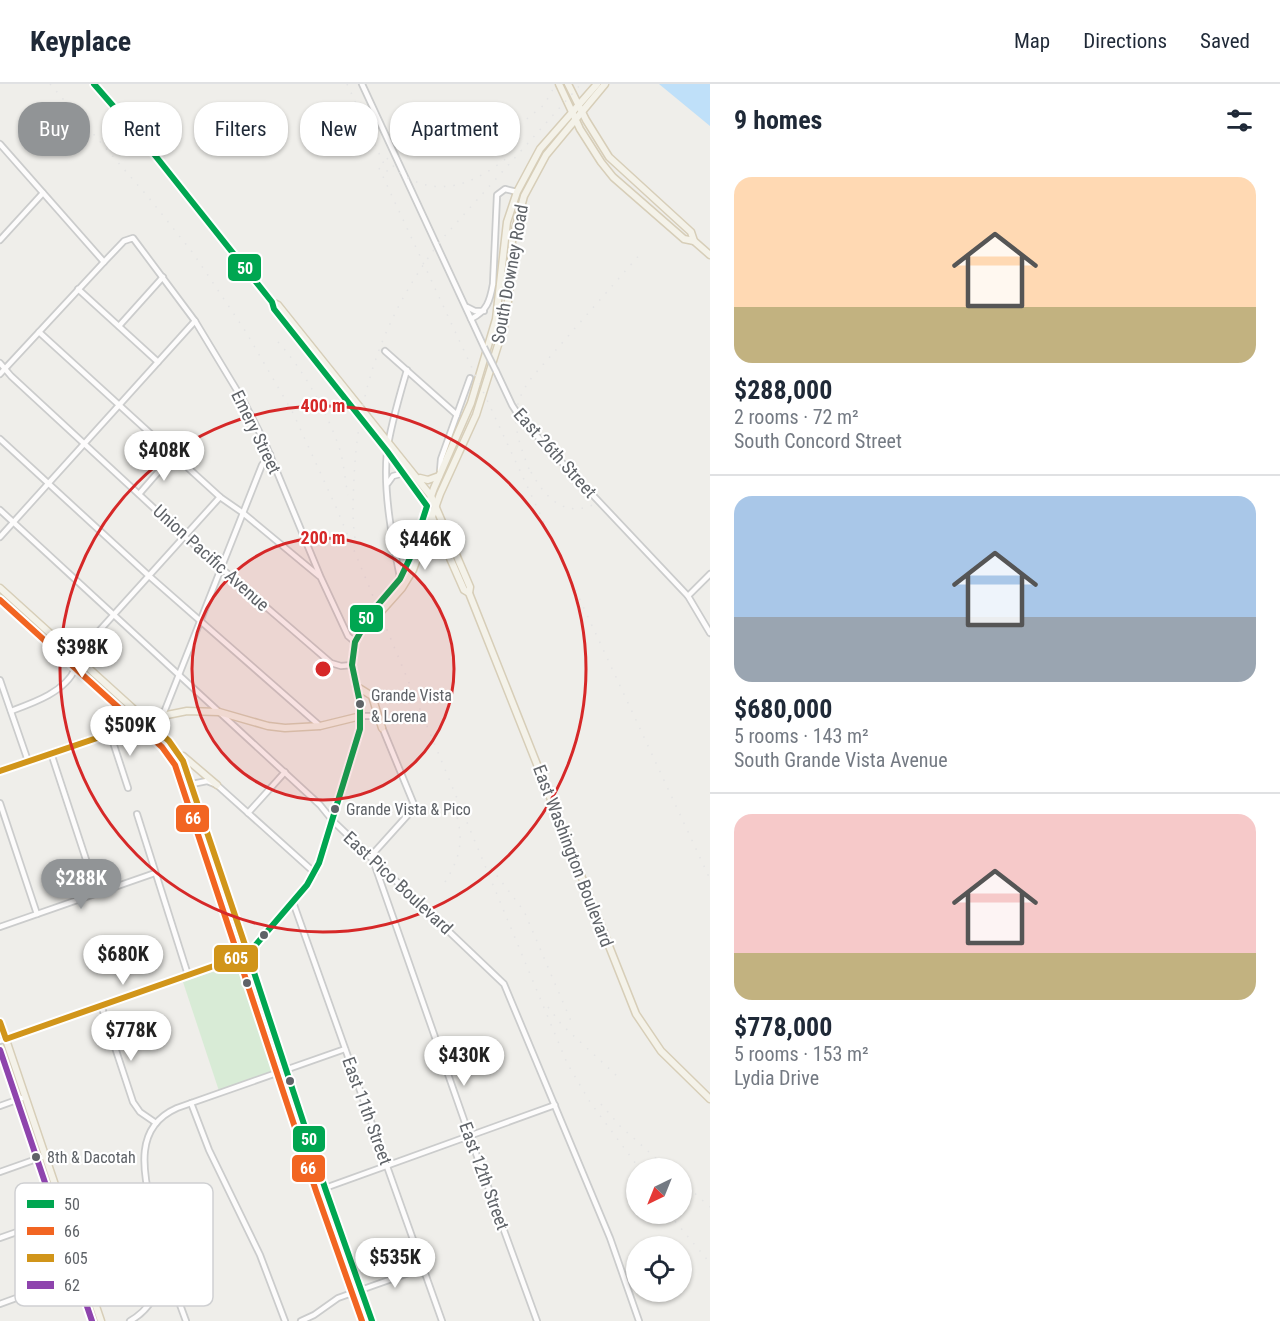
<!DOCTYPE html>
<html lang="en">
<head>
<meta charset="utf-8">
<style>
	:root { --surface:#fff; --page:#f6f6f7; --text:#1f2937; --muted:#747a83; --line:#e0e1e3; --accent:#919496 }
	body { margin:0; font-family:"Roboto Condensed",sans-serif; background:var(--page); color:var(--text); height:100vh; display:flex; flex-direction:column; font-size:22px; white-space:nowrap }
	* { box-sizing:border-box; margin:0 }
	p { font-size:20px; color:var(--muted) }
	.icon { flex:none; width:33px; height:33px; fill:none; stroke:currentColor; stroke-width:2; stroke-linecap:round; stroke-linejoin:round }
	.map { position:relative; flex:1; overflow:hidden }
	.drawer { display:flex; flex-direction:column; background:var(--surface); width:570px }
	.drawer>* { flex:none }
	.top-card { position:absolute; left:18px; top:18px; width:570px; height:54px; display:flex; gap:12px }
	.needle { width:39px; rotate:223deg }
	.controls { position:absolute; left:626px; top:1074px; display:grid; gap:12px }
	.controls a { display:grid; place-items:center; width:66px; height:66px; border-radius:50%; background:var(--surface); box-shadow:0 2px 4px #0004; font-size:30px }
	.price { position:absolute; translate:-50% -51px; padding:0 14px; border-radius:21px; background:#fff; color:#222; font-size:20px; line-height:39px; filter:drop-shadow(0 2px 3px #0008) }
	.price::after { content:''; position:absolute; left:50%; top:36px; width:18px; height:14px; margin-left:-9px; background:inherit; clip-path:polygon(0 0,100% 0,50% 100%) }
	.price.active { background:var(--accent); color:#fff }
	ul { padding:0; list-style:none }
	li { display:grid; align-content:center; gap:12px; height:318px; padding:0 24px }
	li+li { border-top:2px solid var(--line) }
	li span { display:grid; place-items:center; height:186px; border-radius:18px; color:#555 }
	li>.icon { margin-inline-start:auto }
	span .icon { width:108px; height:108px; fill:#fffc; stroke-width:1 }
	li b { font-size:26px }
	h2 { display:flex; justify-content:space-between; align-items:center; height:72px; padding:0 24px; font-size:26px }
	.tag { padding:0 21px; border-radius:24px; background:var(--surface); box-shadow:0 2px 4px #0004; font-size:21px; line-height:54px }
	.tag.active { background:var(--accent); color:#fff }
	header { display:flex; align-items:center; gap:36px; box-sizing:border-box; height:84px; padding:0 30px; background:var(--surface); border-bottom:2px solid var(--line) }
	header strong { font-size:28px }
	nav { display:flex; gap:33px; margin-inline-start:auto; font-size:21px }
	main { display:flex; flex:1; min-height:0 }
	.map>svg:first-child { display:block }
	.green { fill:#d8ebd6 }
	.water { fill:#bfe0f9 }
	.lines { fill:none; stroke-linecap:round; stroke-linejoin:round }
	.minor-casing { stroke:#cbcccc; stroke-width:8 }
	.major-casing { stroke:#d7ceb8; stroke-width:9 }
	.minor { stroke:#fdfcfc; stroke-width:4.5 }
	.major { stroke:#f4f2e9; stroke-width:6 }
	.rail { stroke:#e4e4e4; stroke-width:1.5; stroke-dasharray:1.5 8; stroke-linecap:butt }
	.minor-bridge-casing { stroke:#cbcccc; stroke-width:8; stroke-linecap:butt }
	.minor-bridge { stroke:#fdfcfc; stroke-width:4.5 }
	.bus-1-casing { stroke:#fff; stroke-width:10 }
	.bus-2-casing { stroke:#fff; stroke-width:10 }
	.bus-3-casing { stroke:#fff; stroke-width:10 }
	.bus-4-casing { stroke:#fff; stroke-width:10 }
	.bus-1 { stroke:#00a651; stroke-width:6 }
	.bus-2 { stroke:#f26522; stroke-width:6 }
	.bus-3 { stroke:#d1951a; stroke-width:6 }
	.bus-4 { stroke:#8e44ad; stroke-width:6 }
	.ring { fill:none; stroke:#d62828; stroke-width:3 }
	.bus-dot { fill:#5f6368; stroke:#fff; stroke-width:2 }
	.labels { text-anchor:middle; stroke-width:4.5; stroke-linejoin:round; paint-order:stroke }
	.bus-label { font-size:16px; fill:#5f6368; stroke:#fff; text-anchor:start }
	.street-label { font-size:18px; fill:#5f6368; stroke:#fff }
	.key { fill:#fff; stroke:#cfd0d2; stroke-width:1.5 }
	.key-label { font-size:16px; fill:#5f6368 }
	.centre { fill:#d62828; stroke:#fff; stroke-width:3 }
	.ring-label { font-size:18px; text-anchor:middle; font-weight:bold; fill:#d62828; stroke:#fff; stroke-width:4.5; stroke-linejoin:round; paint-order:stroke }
	.line-badge { stroke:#fff; stroke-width:2 }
	.badge-label { font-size:16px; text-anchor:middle; font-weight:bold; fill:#fff }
</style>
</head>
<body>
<header>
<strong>Keyplace</strong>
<nav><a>Map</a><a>Directions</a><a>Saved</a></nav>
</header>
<main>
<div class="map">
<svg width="710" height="1237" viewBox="0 0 710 1237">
	<rect width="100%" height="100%" fill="#efeeea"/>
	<path class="green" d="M241,878L277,985L219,1007L183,898Z"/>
	<path class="water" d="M659,0H710V42Z"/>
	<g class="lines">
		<g class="minor-casing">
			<g id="minor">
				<path d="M362,0L484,263"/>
				<path d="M0,60L104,178"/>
				<path d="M0,156L43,109"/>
				<path d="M78,205L158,278"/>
				<path d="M467,223L475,227H484"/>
				<path d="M471,235C487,227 490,217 493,200L497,111L505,105L517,108"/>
				<path d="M119,242L163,193"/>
				<path d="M39,248L220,413L243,429L319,492"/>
				<path d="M385,267L457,331"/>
				<path d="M0,279L11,292L184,452L331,579L341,582L352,581"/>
				<path d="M496,287L512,321L521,335L688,512L710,549"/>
				<path d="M0,290L104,178L124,157L133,154L195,237L244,318L265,359L321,494L348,552L355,558"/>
				<path d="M0,355L148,491L320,642"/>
				<path d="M440,387L441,375L470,294"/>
				<path d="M388,399L393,392L404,389"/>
				<path d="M139,410L173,371"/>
				<path d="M0,426L320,721L333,737L504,900L610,1154L639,1237"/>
				<path d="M0,453L195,237"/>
				<path d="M395,466L412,468"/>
				<path d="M400,493C392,454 383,407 387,368C390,343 400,310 407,286"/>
				<path d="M688,512L710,490"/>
				<path d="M0,596L28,677"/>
				<path d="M11,627C33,619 65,608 75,585C78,579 78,573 81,567L220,413"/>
				<path d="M163,631L262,381L270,370"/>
				<path d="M361,632H374L379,636"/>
				<path d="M110,649L128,704"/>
				<path d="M51,669L97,809"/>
				<path d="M192,700L207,697L217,701L315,789"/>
				<path d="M0,719L37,830"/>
				<path d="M248,729L285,688"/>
				<path d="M137,730L188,891"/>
				<path d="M370,773L415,723L382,643"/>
				<path d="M374,779L470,1053L537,1237"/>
				<path d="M293,818L442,1237"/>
				<path d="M0,843L155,789"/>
				<path d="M101,921L133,1018L140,1028L156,1039"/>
				<path d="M0,957L248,870"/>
				<path d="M191,1019L209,1066L260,1171L285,1237"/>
				<path d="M0,1022L25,1013"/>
				<path d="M0,1088L45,1072"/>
				<path d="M325,1104L555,1021"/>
				<path d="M0,1154L65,1131"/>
				<path d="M160,1187L168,1188L186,1237"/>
				<path d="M0,1220L85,1189"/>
				<path d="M130,1237C212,1190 91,1062 177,1024L345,965"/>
				<path d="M301,1237L314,1231L338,1214L423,1184"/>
			</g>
		</g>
		<g class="major-casing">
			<g id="major">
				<path d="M94,0L142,55L272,218L274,225L387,367L427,422L464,506L469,509L636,930L661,967L710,1015"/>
				<path d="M559,0L580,45L601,78L613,93L684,155L694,157"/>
				<path d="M568,0L586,36L609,73L691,148L694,157L710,171"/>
				<path d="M272,218L278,221L431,412L470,503L469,509"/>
				<path d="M420,394L428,396L439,392"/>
				<path d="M423,457L434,452L442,458"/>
				<path d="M0,504L169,657L183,677L325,1104L372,1237"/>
				<path d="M364,542L369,541L402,504L413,486L440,410L476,331L504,242L509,211L512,157L524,112L546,71L605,0"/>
				<path d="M356,602L372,612L382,644"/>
				<path d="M183,672L217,701"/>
				<path d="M0,687L157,633L187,627L219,628L268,642L285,644L320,642L361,632"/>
				<path d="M248,870L307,801L319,779L360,645V619L352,581L355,558L364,542L365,536L394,504L405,485L434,404L471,319L496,235L507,138L517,108L540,65L597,0"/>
				<path d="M0,938L101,1237"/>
			</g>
		</g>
		<use href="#minor" class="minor"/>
		<use href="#major" class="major"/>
		<g class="rail">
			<path d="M50,0L149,114L193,169L246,248L293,329L336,423L567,979L590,1018L639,1084"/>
			<path d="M347,0L389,91"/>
			<path d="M428,68L523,38L544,21L556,0"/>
			<path d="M387,74C404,100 437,109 466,98C481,93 495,83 507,74"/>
			<path d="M379,84L710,795"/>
			<path d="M278,258C304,286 328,330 340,366C344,380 345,396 348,411"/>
			<path d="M529,385C515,349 507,325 533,292L642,168"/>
			<path d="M531,388C546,415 566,436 599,418"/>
			<path d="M355,454C352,434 353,415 354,395C358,302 386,228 442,155L581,0"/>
			<path d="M491,784L524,827L571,937"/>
			<path d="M445,798C459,776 464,758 457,733"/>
			<path d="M548,923L562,941L617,992"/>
			<path d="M601,1020L620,1042L667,1084"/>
			<path d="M681,1097L710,1123"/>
			<path d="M669,1130L710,1179"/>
		</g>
		<g class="minor-bridge-casing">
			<path id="minor-bridge" d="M484,263L496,287"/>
		</g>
		<use href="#minor-bridge" class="minor-bridge"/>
		<g class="bus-1-casing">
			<path id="bus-1" d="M94,0L142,55L272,218L274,225L387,367L427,422L411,472L400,495L365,536L364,542L355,558L352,581L360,619V645L319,779L307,801L248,870L325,1104L372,1237"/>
		</g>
		<g class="bus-2-casing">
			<path id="bus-2" d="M0,516L162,663L175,681L316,1107L362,1237"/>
		</g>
		<g class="bus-3-casing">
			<path id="bus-3" d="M0,687L147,637L169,657L183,677L248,870L6,955L0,938"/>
		</g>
		<g class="bus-4-casing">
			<path id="bus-4" d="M0,966L92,1237"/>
		</g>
		<use href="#bus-1" class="bus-1"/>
		<use href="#bus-2" class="bus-2"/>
		<use href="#bus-3" class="bus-3"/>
		<use href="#bus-4" class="bus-4"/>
	</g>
	<circle cx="323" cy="585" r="131" fill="#d62828" fill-opacity=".12"/>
	<g class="ring">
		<circle cx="323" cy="585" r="131"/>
		<circle cx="323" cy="585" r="263"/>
	</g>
	<g class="bus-dot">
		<circle cx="360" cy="620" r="5"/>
		<circle cx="335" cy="725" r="5"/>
		<circle cx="264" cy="851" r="5"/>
		<circle cx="247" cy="899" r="5"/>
		<circle cx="290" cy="997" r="5"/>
		<circle cx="36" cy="1073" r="5"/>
	</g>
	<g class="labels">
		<g class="bus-label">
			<text x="371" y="617">Grande Vista<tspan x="371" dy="21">&amp; Lorena</tspan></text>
			<text x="346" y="731">Grande Vista &amp; Pico</text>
			<text x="47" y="1079">8th &amp; Dacotah</text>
		</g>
		<g class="street-label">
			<text transform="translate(510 190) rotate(-80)" y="6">South Downey Road</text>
			<text transform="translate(256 348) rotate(64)" y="6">Emery Street</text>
			<text transform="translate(555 369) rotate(48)" y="6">East 26th Street</text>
			<text transform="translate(211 474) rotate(42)" y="6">Union Pacific Avenue</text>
			<text transform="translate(573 772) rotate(69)" y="6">East Washington Boulevard</text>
			<text transform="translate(398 799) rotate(43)" y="6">East Pico Boulevard</text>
			<text transform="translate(367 1027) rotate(70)" y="6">East 11th Street</text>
			<text transform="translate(484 1092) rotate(70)" y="6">East 12th Street</text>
		</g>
	</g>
	<rect x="15" y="1099" width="198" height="123" rx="9" class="key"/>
	<rect x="27" y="1116" width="27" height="8" fill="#00a651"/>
	<rect x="27" y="1143" width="27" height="8" fill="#f26522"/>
	<rect x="27" y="1170" width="27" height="8" fill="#d1951a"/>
	<rect x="27" y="1197" width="27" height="8" fill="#8e44ad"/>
	<g class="key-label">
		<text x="64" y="1126">50</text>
		<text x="64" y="1153">66</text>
		<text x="64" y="1180">605</text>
		<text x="64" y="1207">62</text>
	</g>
	<circle cx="323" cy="585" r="9" class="centre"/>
	<g class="ring-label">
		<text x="323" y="328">400 m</text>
		<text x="323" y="460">200 m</text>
	</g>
	<g class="line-badge">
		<rect x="227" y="169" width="35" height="29" rx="6" fill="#00a651"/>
		<rect x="349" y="520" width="35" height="29" rx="6" fill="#00a651"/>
		<rect x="175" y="720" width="35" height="29" rx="6" fill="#f26522"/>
		<rect x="213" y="860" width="46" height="29" rx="6" fill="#d1951a"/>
		<rect x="292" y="1041" width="34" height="28" rx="6" fill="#00a651"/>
		<rect x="291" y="1070" width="35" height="29" rx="6" fill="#f26522"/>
	</g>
	<g class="badge-label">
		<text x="245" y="190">50</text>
		<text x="366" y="540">50</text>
		<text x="193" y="740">66</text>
		<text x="236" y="880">605</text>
		<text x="309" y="1061">50</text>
		<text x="308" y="1090">66</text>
	</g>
</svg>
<div class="controls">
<a><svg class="needle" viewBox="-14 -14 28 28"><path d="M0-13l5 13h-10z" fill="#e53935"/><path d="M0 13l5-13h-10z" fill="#747a83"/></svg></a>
<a><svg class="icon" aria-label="locate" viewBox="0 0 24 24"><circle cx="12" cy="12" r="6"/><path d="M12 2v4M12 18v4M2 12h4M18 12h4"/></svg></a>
</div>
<b class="price" style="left:164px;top:398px">$408K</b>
<b class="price" style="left:425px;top:487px">$446K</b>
<b class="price" style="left:82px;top:595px">$398K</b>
<b class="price" style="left:130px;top:673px">$509K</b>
<b class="price active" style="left:81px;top:826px">$288K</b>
<b class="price" style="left:123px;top:902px">$680K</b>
<b class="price" style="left:131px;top:978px">$778K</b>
<b class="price" style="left:464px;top:1003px">$430K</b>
<b class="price" style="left:395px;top:1205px">$535K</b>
<div class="top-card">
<a class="tag active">Buy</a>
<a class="tag">Rent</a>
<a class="tag">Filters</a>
<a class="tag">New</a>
<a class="tag">Apartment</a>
</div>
</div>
<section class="drawer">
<h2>9 homes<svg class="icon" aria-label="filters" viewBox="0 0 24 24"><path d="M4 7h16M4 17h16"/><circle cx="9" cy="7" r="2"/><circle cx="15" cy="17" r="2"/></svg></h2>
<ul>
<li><span style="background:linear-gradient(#ffd9b3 70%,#c2b280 0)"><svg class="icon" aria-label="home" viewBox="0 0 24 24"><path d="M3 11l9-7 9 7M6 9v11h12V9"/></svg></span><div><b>$288,000</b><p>2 rooms · 72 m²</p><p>South Concord Street</p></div></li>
<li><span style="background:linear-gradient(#a9c7e8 65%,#9aa5b1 0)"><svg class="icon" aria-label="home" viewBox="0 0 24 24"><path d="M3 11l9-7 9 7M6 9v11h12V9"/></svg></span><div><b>$680,000</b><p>5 rooms · 143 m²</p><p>South Grande Vista Avenue</p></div></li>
<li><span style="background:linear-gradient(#f6c9c9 75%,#c2b280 0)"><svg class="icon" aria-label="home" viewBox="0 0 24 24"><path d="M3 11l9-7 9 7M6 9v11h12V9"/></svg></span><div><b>$778,000</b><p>5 rooms · 153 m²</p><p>Lydia Drive</p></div></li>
</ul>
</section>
</main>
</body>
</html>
